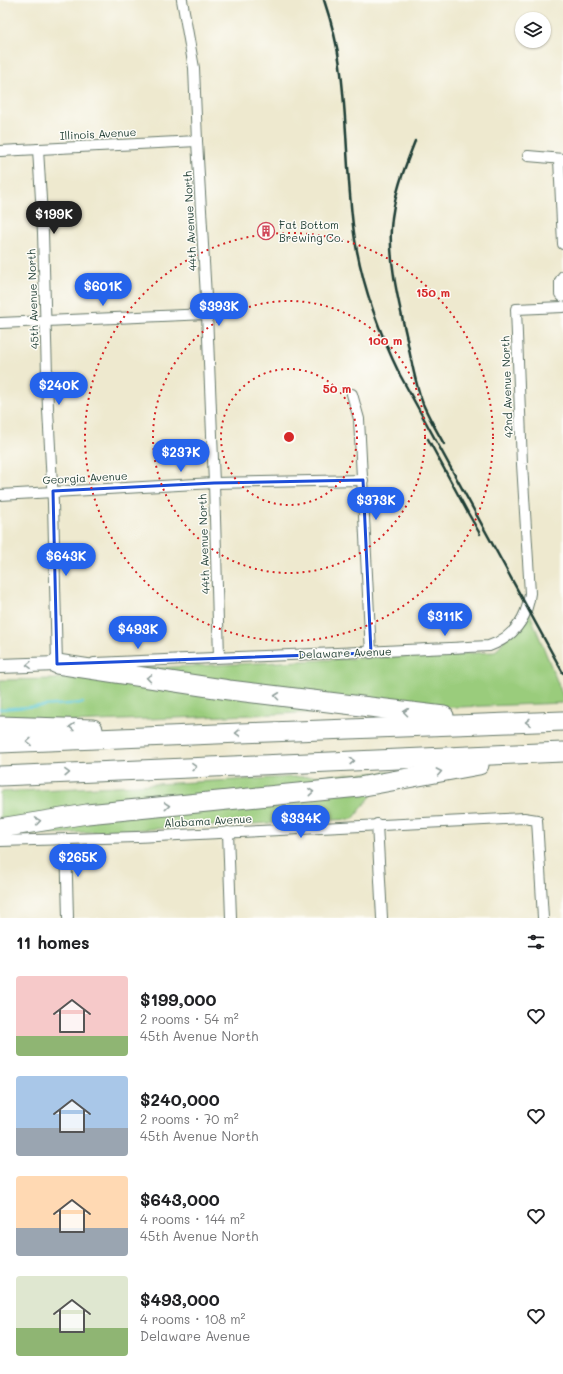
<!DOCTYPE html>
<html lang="en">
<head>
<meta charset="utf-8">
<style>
	:root { --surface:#fff; --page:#f2f2f2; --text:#202124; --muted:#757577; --accent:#2563eb }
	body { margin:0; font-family:Mali,sans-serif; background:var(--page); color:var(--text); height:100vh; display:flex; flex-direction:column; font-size:15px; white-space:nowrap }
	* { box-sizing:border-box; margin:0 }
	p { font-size:13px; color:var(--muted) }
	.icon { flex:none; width:22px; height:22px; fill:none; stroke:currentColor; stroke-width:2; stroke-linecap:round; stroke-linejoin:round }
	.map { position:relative; height:918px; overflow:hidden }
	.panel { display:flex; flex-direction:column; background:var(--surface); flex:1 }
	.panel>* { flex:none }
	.tools { position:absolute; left:515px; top:12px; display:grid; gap:8px }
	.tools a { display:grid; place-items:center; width:36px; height:36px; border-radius:50%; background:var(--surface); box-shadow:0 1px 3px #0004; font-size:20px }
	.price { position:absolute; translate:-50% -34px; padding:0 9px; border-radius:14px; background:var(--accent); color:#fff; font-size:13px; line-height:26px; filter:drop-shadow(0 1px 2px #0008) }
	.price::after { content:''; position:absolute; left:50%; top:24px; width:12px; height:9px; margin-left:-6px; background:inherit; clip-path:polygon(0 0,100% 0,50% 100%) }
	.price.on { background:#222; color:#fff }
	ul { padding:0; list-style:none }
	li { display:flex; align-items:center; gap:12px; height:100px; padding:0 16px }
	li span { display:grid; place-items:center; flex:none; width:112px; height:80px; border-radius:4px; color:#555 }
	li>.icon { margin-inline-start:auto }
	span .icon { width:48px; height:48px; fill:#fffc; stroke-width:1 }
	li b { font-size:17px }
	h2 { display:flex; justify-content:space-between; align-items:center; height:48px; padding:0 16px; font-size:17px }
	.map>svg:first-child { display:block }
	.green { fill:#9acc7c; stroke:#5c8458 }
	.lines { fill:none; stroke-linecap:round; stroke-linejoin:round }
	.stream { stroke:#5cc8d4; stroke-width:2.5 }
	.street-casing { stroke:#67796a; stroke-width:12 }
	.secondary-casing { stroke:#67796a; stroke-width:16 }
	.highway-casing { stroke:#67796a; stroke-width:21 }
	.street { stroke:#fff; stroke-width:10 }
	.secondary { stroke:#fff; stroke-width:14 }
	.highway { stroke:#fff; stroke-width:19 }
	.rail { stroke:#1f3d34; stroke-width:2.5 }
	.oneway { stroke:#8f9e9a }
	.marked { fill:none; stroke:#1d4ed8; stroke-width:3; stroke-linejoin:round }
	.ring { fill:none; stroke:#d62828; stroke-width:2; stroke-dasharray:2 4 }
	.labels { text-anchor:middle; stroke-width:3; stroke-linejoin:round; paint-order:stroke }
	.street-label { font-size:11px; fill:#1f3d34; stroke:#fdfcf7 }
	.poi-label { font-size:11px; fill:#1f3d34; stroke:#fdfcf7; text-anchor:start }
	.centre { fill:#d62828; stroke:#fdfcf7; stroke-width:2 }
	.ring-label { font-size:12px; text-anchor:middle; font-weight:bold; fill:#d62828; stroke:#fdfcf7; stroke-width:3; stroke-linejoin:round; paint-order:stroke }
</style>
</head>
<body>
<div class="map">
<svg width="563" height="918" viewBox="0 0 563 918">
	<rect width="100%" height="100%" fill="#fdfcf7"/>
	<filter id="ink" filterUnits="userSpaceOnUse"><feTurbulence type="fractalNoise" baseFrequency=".025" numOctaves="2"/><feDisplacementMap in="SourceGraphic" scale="8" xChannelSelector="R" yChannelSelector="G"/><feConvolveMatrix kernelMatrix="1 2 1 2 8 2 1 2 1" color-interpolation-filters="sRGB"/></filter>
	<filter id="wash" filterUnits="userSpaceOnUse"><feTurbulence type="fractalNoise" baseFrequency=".012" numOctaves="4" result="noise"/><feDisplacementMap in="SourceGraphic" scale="16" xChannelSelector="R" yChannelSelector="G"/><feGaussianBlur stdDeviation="0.9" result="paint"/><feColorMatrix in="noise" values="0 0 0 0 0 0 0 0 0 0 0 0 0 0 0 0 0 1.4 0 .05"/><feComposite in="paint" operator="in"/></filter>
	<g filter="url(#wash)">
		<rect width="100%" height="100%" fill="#eee9cf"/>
		<g class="green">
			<path d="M528,609L563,696V703L70,722L0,720V680L54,679L129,669L495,652Z"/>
			<path d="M390,772L353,819L71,833L0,835V792Z"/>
		</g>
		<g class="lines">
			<path class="stream" d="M0,709L83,703"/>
		</g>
	</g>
	<g filter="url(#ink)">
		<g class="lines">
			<g class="street-casing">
				<g id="street">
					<path d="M182,0L194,68L197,141L207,314L214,483L219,657"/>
					<path d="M38,149L43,233L48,410L53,503L57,664H60"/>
					<path d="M0,151L197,141"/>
					<path d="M528,156L563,159"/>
					<path d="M559,159L563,244"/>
					<path d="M563,276L560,281V294L563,297"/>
					<path d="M0,323L207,314"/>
					<path d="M352,394L359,419L371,653"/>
					<path d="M0,495L214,483L363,480"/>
					<path d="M94,663C226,657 357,653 489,646C514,637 527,619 530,593L522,464L516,309L563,307"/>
					<path d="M377,824L382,918"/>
					<path d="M228,832L231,918"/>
					<path d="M66,840L68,918"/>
					<path d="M0,841L137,837L524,818L537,820L543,918"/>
				</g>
			</g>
			<g class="secondary-casing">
				<path id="secondary" d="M0,666L57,664"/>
			</g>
			<g class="highway-casing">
				<g id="highway">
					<path d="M57,664L229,690L444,716"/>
					<path d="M0,726L93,729"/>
					<path d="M0,743L240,733L563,721"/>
					<path d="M0,776L563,752"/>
					<path d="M0,828L87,814L359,787L479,765"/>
				</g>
			</g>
			<use href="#street" class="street"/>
			<use href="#secondary" class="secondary"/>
			<use href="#highway" class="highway"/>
			<g class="rail">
				<path d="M324,0C331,21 337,43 340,65C348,123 346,182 355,240C363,288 379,332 400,375L563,673"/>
				<path d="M415,141C404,169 393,197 391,228C389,265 399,303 407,339C411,360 415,383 423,404C429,418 437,431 444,444"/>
				<path d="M428,439L468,513L480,534"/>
			</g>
		</g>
		<defs><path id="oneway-chevron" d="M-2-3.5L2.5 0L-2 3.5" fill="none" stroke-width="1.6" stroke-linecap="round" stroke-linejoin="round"/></defs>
		<g class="oneway">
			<use href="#oneway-chevron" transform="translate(29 665) rotate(178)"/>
			<use href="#oneway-chevron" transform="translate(149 678) rotate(-171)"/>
			<use href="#oneway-chevron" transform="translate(277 696) rotate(-173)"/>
			<use href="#oneway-chevron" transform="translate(406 712) rotate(-173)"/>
			<use href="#oneway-chevron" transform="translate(528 722) rotate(179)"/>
			<use href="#oneway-chevron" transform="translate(72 727) rotate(-179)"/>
			<use href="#oneway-chevron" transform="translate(238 733) rotate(178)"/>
			<use href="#oneway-chevron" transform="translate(29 742) rotate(178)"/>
			<use href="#oneway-chevron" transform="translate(352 761) rotate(-2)"/>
			<use href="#oneway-chevron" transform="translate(194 767) rotate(-2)"/>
			<use href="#oneway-chevron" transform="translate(439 772) rotate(-11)"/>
			<use href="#oneway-chevron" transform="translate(67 773) rotate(-2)"/>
			<use href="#oneway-chevron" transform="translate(311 792) rotate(-5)"/>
			<use href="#oneway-chevron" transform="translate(167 806) rotate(-5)"/>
			<use href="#oneway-chevron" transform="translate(38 821) rotate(-9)"/>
		</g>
	</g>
	<path class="marked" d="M363,480L371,653L57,664L53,491L214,483Z"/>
	<g class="ring">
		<circle cx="289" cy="437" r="68"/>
		<circle cx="289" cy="437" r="136"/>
		<circle cx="289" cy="437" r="204"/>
	</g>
	<defs>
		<g id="building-ring" transform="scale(0.9)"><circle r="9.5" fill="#fdfcf7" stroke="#d1495b" stroke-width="1.5"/><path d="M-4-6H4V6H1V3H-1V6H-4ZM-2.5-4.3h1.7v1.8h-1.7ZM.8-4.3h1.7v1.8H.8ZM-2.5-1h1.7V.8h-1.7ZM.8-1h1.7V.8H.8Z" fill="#d1495b"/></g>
	</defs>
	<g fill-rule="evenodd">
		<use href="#building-ring" x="266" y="231"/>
	</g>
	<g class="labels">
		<g class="street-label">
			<text transform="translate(98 134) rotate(-3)" y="4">Illinois Avenue</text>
			<text transform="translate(190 221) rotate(-93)" y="4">44th Avenue North</text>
			<text transform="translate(33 299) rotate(-92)" y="4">45th Avenue North</text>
			<text transform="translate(507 387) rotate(-92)" y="4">42nd Avenue North</text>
			<text transform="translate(85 478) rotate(-3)" y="4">Georgia Avenue</text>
			<text transform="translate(204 544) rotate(-92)" y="4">44th Avenue North</text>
			<text transform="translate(345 653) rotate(-2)" y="4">Delaware Avenue</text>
			<text transform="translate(208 821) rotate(-3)" y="4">Alabama Avenue</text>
		</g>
		<g class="poi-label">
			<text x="279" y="229">Fat Bottom<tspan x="279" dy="13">Brewing Co.</tspan></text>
		</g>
	</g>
	<circle cx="289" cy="437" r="6" class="centre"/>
	<g class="ring-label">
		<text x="433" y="297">150 m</text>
		<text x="385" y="345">100 m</text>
		<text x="337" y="393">50 m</text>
	</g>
</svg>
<div class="tools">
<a><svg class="icon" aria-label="layers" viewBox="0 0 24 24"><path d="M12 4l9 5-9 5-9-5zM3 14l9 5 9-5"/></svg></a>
</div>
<b class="price on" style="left:54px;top:235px">$199K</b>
<b class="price" style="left:103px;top:307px">$601K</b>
<b class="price" style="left:219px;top:327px">$393K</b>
<b class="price" style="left:59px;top:406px">$240K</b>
<b class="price" style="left:181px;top:473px">$237K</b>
<b class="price" style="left:376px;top:521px">$373K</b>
<b class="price" style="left:66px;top:577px">$643K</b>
<b class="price" style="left:445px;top:637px">$311K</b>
<b class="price" style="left:138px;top:650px">$493K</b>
<b class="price" style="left:301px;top:839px">$334K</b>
<b class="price" style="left:78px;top:878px">$265K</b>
</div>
<section class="panel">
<h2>11 homes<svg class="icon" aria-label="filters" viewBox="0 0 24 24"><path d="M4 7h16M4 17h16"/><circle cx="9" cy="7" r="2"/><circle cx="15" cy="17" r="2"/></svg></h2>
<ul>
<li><span style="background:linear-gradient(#f6c9c9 75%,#8fb573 0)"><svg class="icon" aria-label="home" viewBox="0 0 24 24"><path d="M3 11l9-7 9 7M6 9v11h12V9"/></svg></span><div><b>$199,000</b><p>2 rooms · 54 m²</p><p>45th Avenue North</p></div><svg class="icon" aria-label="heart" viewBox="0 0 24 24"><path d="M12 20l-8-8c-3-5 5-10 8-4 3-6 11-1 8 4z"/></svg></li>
<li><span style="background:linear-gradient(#a9c7e8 65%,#9aa5b1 0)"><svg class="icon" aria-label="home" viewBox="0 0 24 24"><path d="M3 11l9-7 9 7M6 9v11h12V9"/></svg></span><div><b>$240,000</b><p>2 rooms · 70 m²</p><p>45th Avenue North</p></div><svg class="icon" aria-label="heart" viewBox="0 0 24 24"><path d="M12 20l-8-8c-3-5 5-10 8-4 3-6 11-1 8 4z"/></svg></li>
<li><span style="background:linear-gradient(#ffd9b3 65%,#9aa5b1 0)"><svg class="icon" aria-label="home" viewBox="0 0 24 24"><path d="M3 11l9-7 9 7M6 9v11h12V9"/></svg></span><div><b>$643,000</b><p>4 rooms · 144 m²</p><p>45th Avenue North</p></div><svg class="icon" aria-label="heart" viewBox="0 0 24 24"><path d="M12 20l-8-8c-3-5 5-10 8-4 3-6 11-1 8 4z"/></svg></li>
<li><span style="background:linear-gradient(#dfe7d0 65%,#8fb573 0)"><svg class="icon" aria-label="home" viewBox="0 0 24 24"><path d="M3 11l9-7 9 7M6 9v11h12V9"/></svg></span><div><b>$493,000</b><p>4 rooms · 108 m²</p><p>Delaware Avenue</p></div><svg class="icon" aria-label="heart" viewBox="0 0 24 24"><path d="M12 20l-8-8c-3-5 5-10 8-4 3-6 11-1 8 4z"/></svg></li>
</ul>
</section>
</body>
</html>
